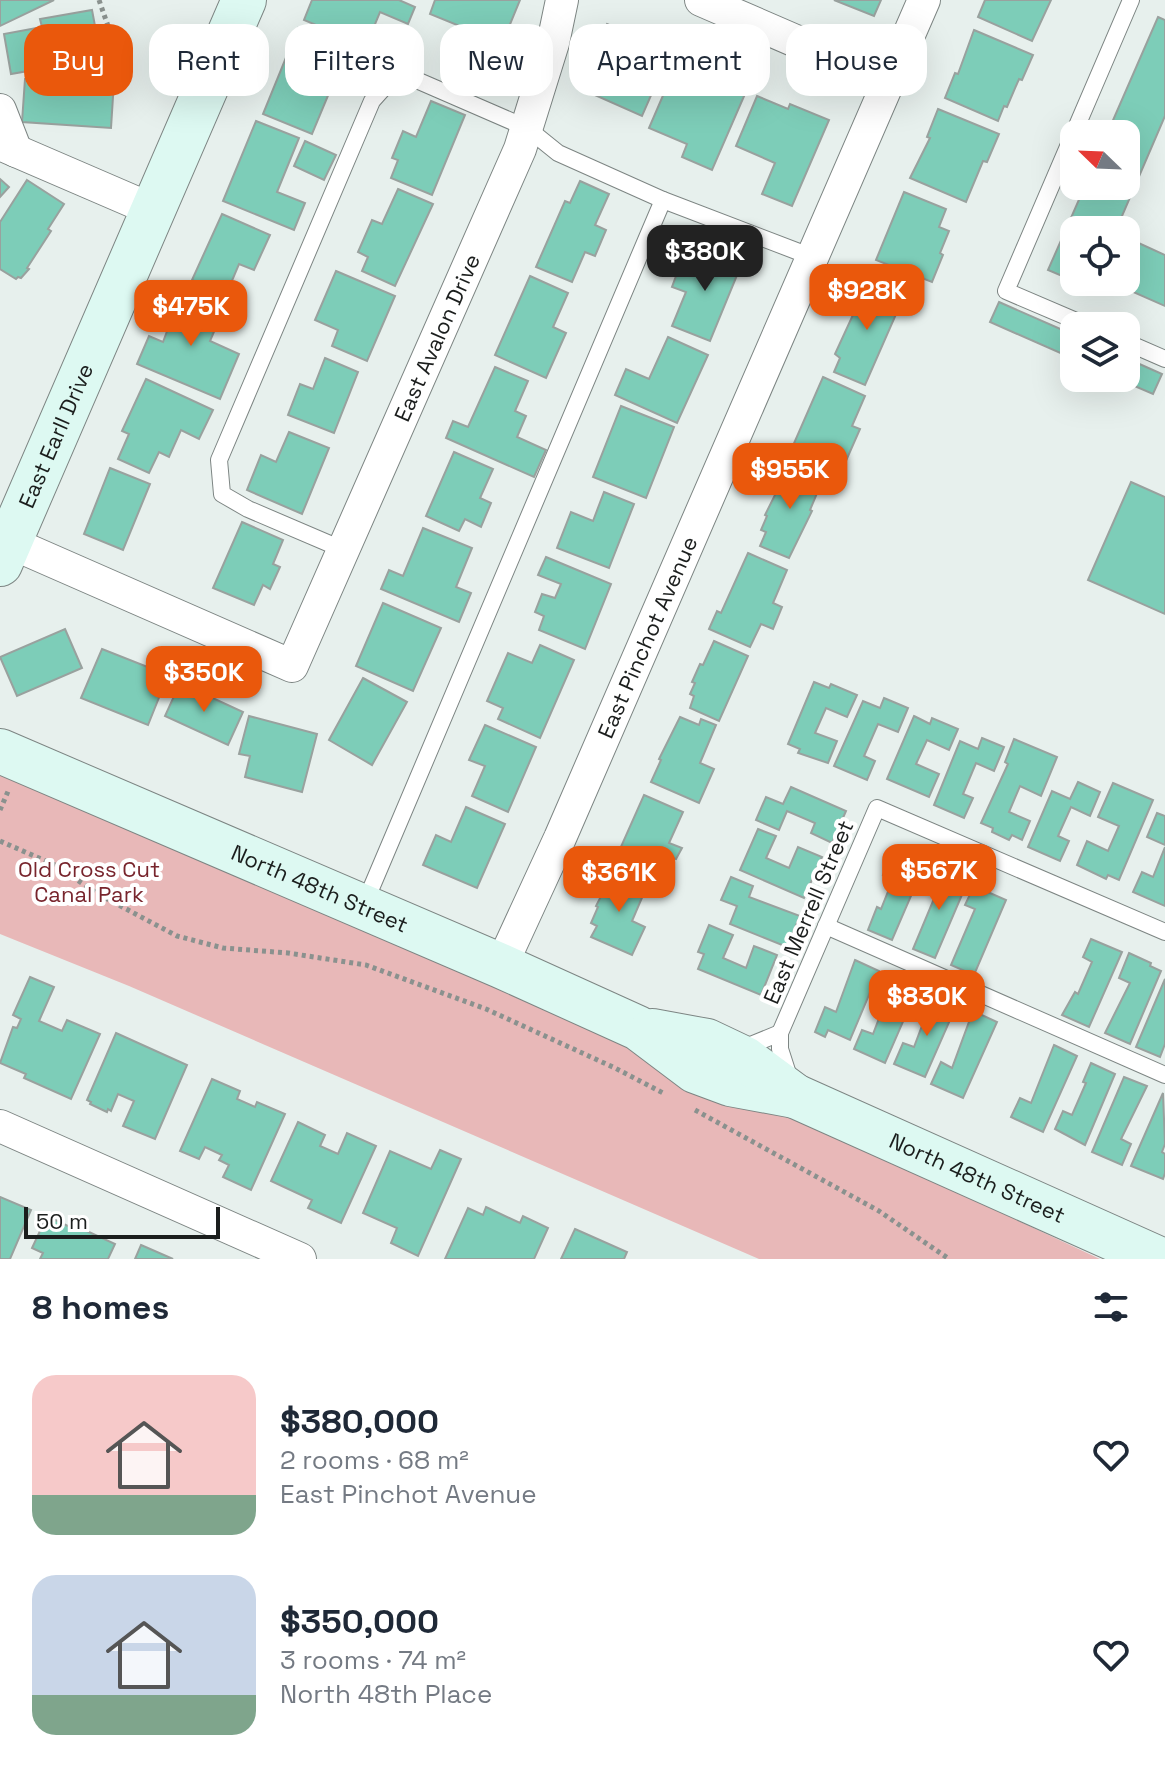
<!DOCTYPE html>
<html lang="en">
<head>
<meta charset="utf-8">
<style>
	:root { --surface:#fff; --page:#f6f6f7; --text:#1f2937; --muted:#747a83; --accent:#ea580c }
	body { margin:0; font-family:"Space Grotesk",sans-serif; background:var(--page); color:var(--text); height:100vh; display:flex; flex-direction:column; font-size:30px; white-space:nowrap }
	* { box-sizing:border-box; margin:0 }
	p { font-size:26px; color:var(--muted) }
	.icon { flex:none; width:44px; height:44px; fill:none; stroke:currentColor; stroke-width:2; stroke-linecap:round; stroke-linejoin:round }
	.map { position:relative; height:1259px; overflow:hidden }
	.side { display:flex; flex-direction:column; background:var(--surface); flex:1 }
	.side>* { flex:none }
	.guide { position:absolute; left:24px; top:24px; width:1118px; height:72px; display:flex; gap:16px }
	.needle { width:52px; rotate:293deg }
	.buttons { position:absolute; left:1060px; top:120px; display:grid; gap:16px }
	.buttons a { display:grid; place-items:center; width:80px; height:80px; border-radius:16px; background:var(--surface); box-shadow:0 8px 32px #0002; font-size:40px }
	.scale { position:absolute; left:24px; bottom:20px; width:196px; box-sizing:border-box; padding-left:8px; border:4px solid #1b1e1d; border-top:0; font-size:22px; line-height:28px; white-space:nowrap; color:#1b1e1d; -webkit-text-stroke:6px #fff; paint-order:stroke }
	.price { position:absolute; translate:-50% -68px; padding:0 18px; border-radius:16px; background:var(--accent); color:#fff; font-size:26px; line-height:52px; filter:drop-shadow(0 2px 4px #0008) }
	.price::after { content:''; position:absolute; left:50%; top:48px; width:24px; height:18px; margin-left:-12px; background:inherit; clip-path:polygon(0 0,100% 0,50% 100%) }
	.price.current { background:#222; color:#fff }
	ul { padding:0; list-style:none }
	li { display:flex; align-items:center; gap:24px; height:200px; padding:0 32px }
	li span { display:grid; place-items:center; flex:none; width:224px; height:160px; border-radius:24px; color:#555 }
	li>.icon { margin-inline-start:auto }
	span .icon { width:96px; height:96px; fill:#fffc; stroke-width:1 }
	li b { font-size:34px }
	h2 { display:flex; justify-content:space-between; align-items:center; height:96px; padding:0 32px; font-size:34px }
	.chip { padding:0 28px; border-radius:24px; background:var(--surface); box-shadow:0 8px 32px #0002; font-size:28px; line-height:72px }
	.chip.current { background:var(--accent); color:#fff }
	.map>svg:first-child { display:block }
	.green { fill:#e8b8b8 }
	.building { fill:#7dcdb8; stroke:#99a19e; stroke-width:2 }
	.lines { fill:none; stroke-linecap:round; stroke-linejoin:round }
	.lane-casing { stroke:#7d8583; stroke-width:18 }
	.street-casing { stroke:#7d8583; stroke-width:34 }
	.secondary-casing { stroke:#7d8583; stroke-width:46 }
	.path { stroke:#8a918e; stroke-width:5; stroke-dasharray:4 4; stroke-linecap:butt }
	.lane { stroke:#fff; stroke-width:16 }
	.street { stroke:#fff; stroke-width:32 }
	.secondary { stroke:#ddf9f2; stroke-width:44 }
	.labels { text-anchor:middle; stroke-width:8; stroke-linejoin:round; paint-order:stroke }
	.street-label { font-size:22px; fill:#1b1e1d; stroke:#fff }
	.park-label { font-size:22px; fill:#78252d; stroke:#fff }
</style>
</head>
<body>
<div class="map">
<svg width="1165" height="1259" viewBox="0 0 1165 1259">
	<rect width="100%" height="100%" fill="#e7f0ed"/>
	<path class="green" d="M0,756L895,1163L1100,1259H759L129,986L0,934Z"/>
	<g class="building">
		<path d="M0,0H54L0,26Z"/>
		<path d="M312,0H399L415,7L408,24L380,12L366,46L304,20Z"/>
		<path d="M435,0H520L489,75L459,63L472,31L430,14Z"/>
		<path d="M834,0H881L874,16Z"/>
		<path d="M985,0H1051L1032,41L978,17Z"/>
		<path d="M92,10L101,58L11,74L4,34L42,27L40,19Z"/>
		<path d="M1158,17L1165,20V116L1116,230H1074V281L1048,270L1085,186H1126V134H1107Z"/>
		<path d="M607,24L670,52L642,116L579,88Z"/>
		<path d="M298,28L334,43L323,68L337,74L312,134L263,114Z"/>
		<path d="M974,30L1033,55L1022,80L1019,79L1007,107L1004,106L998,121L945,98L955,73L958,74Z"/>
		<path d="M677,63L711,77L714,72L748,87L712,170L682,157L687,144L649,128Z"/>
		<path d="M54,77L114,81L111,128L22,122L25,79L54,81Z"/>
		<path d="M757,96L788,109L790,104L829,120L792,206L762,194L775,163L736,146Z"/>
		<path d="M431,101L465,115L432,195L391,178L398,160L392,158L403,131L416,137Z"/>
		<path d="M938,109L999,134L987,162L983,161L966,202L910,178L930,138L927,137Z"/>
		<path d="M256,121L299,138L277,192L305,203L294,230L223,201Z"/>
		<path d="M305,141L336,155L324,180L294,166Z"/>
		<path d="M0,179L9,187L0,197Z"/>
		<path d="M27,180L64,204L48,229L51,231L27,268L29,269L21,278L18,277L16,279L0,269V222Z"/>
		<path d="M580,181L609,194L595,225L606,230L595,256L585,252L572,282L536,267L565,201L570,203Z"/>
		<path d="M398,189L433,204L395,286L362,271L368,257L358,252L372,220L382,224Z"/>
		<path d="M904,192L946,209L939,227L949,231L940,253L943,255L932,282L876,260Z"/>
		<path d="M222,214L270,235L254,270L239,264L226,295L192,280Z"/>
		<path d="M1132,240L1165,255V306L1113,283L1126,282V253Z"/>
		<path d="M708,249L742,263L710,341L672,326L686,292L672,287L682,260L701,268Z"/>
		<path d="M336,271L395,296L367,361L332,346L338,330L315,320Z"/>
		<path d="M530,276L568,293L553,327L566,333L546,378L495,355Z"/>
		<path d="M869,280L904,296L865,385L834,372L840,358L835,354Z"/>
		<path d="M185,291L224,308L210,341L239,354L220,399L137,364L149,336L163,342L169,326L158,322L164,308L176,313Z"/>
		<path d="M999,302L1074,335V359L990,322Z"/>
		<path d="M668,337L708,355L677,423L615,395L626,369L649,379Z"/>
		<path d="M325,358L358,372L334,433L288,415L300,384L313,389Z"/>
		<path d="M1126,358L1162,374L1153,394L1116,378H1126Z"/>
		<path d="M495,367L528,381L515,411L526,416L517,437L546,450L534,477L446,438L453,421L468,427Z"/>
		<path d="M823,377L865,396L852,426L860,429L838,479L788,457Z"/>
		<path d="M146,379L213,410L199,439L181,430L169,457L159,452L149,473L118,459L129,434L122,431Z"/>
		<path d="M621,406L674,427L646,498L593,477Z"/>
		<path d="M289,432L329,448L302,514L247,490L261,455L276,462Z"/>
		<path d="M454,452L493,469L480,498L491,503L481,527L465,519L459,531L426,516Z"/>
		<path d="M790,465L823,479L810,510L812,511L789,558L760,546L766,532L761,530L767,516L765,515Z"/>
		<path d="M110,468L150,484L123,550L84,534Z"/>
		<path d="M1131,482L1165,497V614L1088,580Z"/>
		<path d="M604,492L634,504L609,568L557,548L571,512L593,521Z"/>
		<path d="M242,522L283,540L273,564L280,567L270,589L263,585L254,605L213,588Z"/>
		<path d="M423,528L472,548L456,587L471,593L459,622L381,589L389,570L403,576Z"/>
		<path d="M748,553L787,570L773,603L782,607L773,629L761,624L750,647L709,629L717,611L721,613Z"/>
		<path d="M546,557L611,584L585,649L539,630L544,616L535,612L542,594L555,598L561,584L538,575Z"/>
		<path d="M383,603L441,628L413,691L356,666Z"/>
		<path d="M65,629L82,668L17,696L0,657Z"/>
		<path d="M714,641L748,656L719,721L690,708L694,696L690,694L695,683L692,682L700,664L703,665Z"/>
		<path d="M540,645L574,660L540,738L498,719L503,708L487,701L508,653L532,663Z"/>
		<path d="M102,649L168,675L148,725L81,698Z"/>
		<path d="M363,678L407,702L372,765L329,740Z"/>
		<path d="M814,682L829,688L831,684L857,695L847,717L826,708L815,733L837,741L828,763L798,753L800,749L788,744Z"/>
		<path d="M180,683L243,712L228,745L165,716Z"/>
		<path d="M884,698L908,708L898,732L878,724L864,756L875,761L867,780L834,766L863,701L880,708Z"/>
		<path d="M249,716L317,734L302,792L245,777L250,756L239,754Z"/>
		<path d="M914,716L930,724L932,718L958,729L949,750L927,740L916,764L939,774L929,797L887,779Z"/>
		<path d="M680,717L699,725L701,719L716,725L700,763L714,769L699,803L651,782L661,760L659,759Z"/>
		<path d="M485,725L536,747L508,812L472,796L485,766L469,760Z"/>
		<path d="M982,738L1004,747L994,771L976,763L963,794L973,798L964,818L934,805L960,741L978,749Z"/>
		<path d="M1014,739L1057,757L1041,796L1020,786L1009,812L1030,821L1022,840L1012,835L1009,840L992,832L993,828L981,823L1008,764L1005,762Z"/>
		<path d="M1078,782L1100,792L1090,816L1071,807L1058,836L1069,841L1060,861L1028,847L1052,791L1070,799Z"/>
		<path d="M1113,783L1153,800L1119,880L1108,875L1106,879L1077,865L1087,841L1108,851L1119,826L1098,817Z"/>
		<path d="M791,787L846,811L832,843L811,833L815,823L787,811L779,830L756,820L766,797L783,804Z"/>
		<path d="M644,795L683,812L669,843L682,848L676,859L665,855L656,876L616,858Z"/>
		<path d="M466,807L505,824L477,888L423,865L436,835L451,842Z"/>
		<path d="M1157,813L1165,816V845L1147,837Z"/>
		<path d="M758,829L776,836L766,858L789,868L798,847L822,857L804,898L740,870Z"/>
		<path d="M1165,847V906L1133,892L1142,872L1153,877Z"/>
		<path d="M892,854L923,868L892,940L868,930L877,907L881,909L893,879L883,875Z"/>
		<path d="M934,869L967,883L935,958L913,949L936,894L926,889Z"/>
		<path d="M614,871L647,886L632,921L645,927L632,955L591,937L597,926L591,923L598,907L596,906Z"/>
		<path d="M731,877L753,886L749,897L800,916L787,947L730,924L737,906L721,900Z"/>
		<path d="M974,886L1006,900L974,975L951,965L975,909L965,905Z"/>
		<path d="M709,925L733,935L723,958L746,968L754,946L777,955L761,995L698,969L704,954L698,952Z"/>
		<path d="M1091,939L1122,952L1089,1027L1062,1015L1075,992L1078,994L1092,962L1083,957Z"/>
		<path d="M1129,953L1151,963L1150,966L1161,971L1130,1044L1105,1033L1130,983L1119,978Z"/>
		<path d="M855,960L879,971L850,1040L828,1030L825,1037L815,1032L825,1007L836,1012Z"/>
		<path d="M30,977L54,987L39,1021L62,1031L67,1020L100,1034L71,1099L24,1078L26,1074L0,1063L13,1027L17,1028L21,1019L13,1015Z"/>
		<path d="M895,977L918,987L885,1063L854,1049L862,1030L873,1034Z"/>
		<path d="M1165,979V1044L1160,1057L1136,1047Z"/>
		<path d="M934,994L957,1004L925,1077L894,1064L903,1043L914,1047Z"/>
		<path d="M973,1011L997,1022L963,1098L931,1084L941,1062L952,1068Z"/>
		<path d="M116,1033L187,1065L155,1139L123,1126L134,1101L118,1094L111,1111L108,1109L107,1112L90,1104L91,1102L87,1100Z"/>
		<path d="M1054,1045L1077,1056L1043,1132L1011,1117L1020,1098L1031,1103Z"/>
		<path d="M1091,1063L1115,1074L1085,1145L1055,1129L1063,1111L1072,1115L1086,1083L1083,1082Z"/>
		<path d="M1124,1077L1147,1086L1121,1139L1131,1144L1122,1165L1092,1152Z"/>
		<path d="M212,1079L240,1091L237,1099L255,1107L257,1102L285,1114L251,1190L223,1177L229,1165L219,1160L222,1155L205,1147L199,1159L180,1151Z"/>
		<path d="M1163,1093L1165,1144L1162,1152L1165,1154V1173L1163,1179L1131,1166Z"/>
		<path d="M298,1122L325,1135L320,1146L338,1154L347,1133L376,1146L341,1223L308,1208L312,1200L271,1181Z"/>
		<path d="M440,1150L461,1159L418,1256L391,1243L397,1228L363,1213L390,1151L431,1169Z"/>
		<path d="M0,1197L31,1210L10,1259H0Z"/>
		<path d="M486,1207L520,1223L523,1216L548,1228L534,1259H445L468,1208L483,1215Z"/>
		<path d="M47,1216L72,1228L74,1225L115,1244L108,1259H40L43,1253L32,1248Z"/>
		<path d="M575,1229L627,1252L624,1259H561Z"/>
		<path d="M141,1245L173,1259H135Z"/>
	</g>
	<g class="lines">
		<g class="lane-casing">
			<g id="lane">
				<path d="M1088,326L1006,291L1131,0"/>
				<path d="M1126,342L1165,359"/>
				<path d="M344,550L248,509L222,494L219,460L372,101L398,72L527,128L558,153L663,200L812,257"/>
				<path d="M364,905L663,200"/>
				<path d="M826,926L1165,1075"/>
				<path d="M741,1049L780,1033"/>
				<path d="M790,1080L780,1049V1033L877,808L1165,932"/>
			</g>
		</g>
		<g class="street-casing">
			<g id="street">
				<path d="M701,0L888,81"/>
				<path d="M0,110L16,151"/>
				<path d="M0,144L153,210"/>
				<path id="s1" d="M9,542L292,666L520,149L553,43L562,0"/>
				<path id="s2" d="M501,966L560,838L924,0"/>
				<path d="M0,1126L300,1259"/>
			</g>
		</g>
		<g class="secondary-casing">
			<g id="secondary">
				<path id="s3" d="M0,564L244,0"/>
				<path id="s4" d="M0,751L501,966L638,1028L695,1071L730,1084L795,1096"/>
				<path id="s5" d="M652,1031L707,1041L745,1059L795,1096L1159,1259"/>
			</g>
		</g>
		<g class="path">
			<path d="M99,0L108,26L125,57"/>
			<path d="M0,810L9,789"/>
			<path d="M0,841L55,865L98,894L177,936L223,948L288,953L366,965L486,1009L615,1068L665,1094"/>
			<path d="M695,1110L879,1211L949,1259"/>
		</g>
		<use href="#lane" class="lane"/>
		<use href="#street" class="street"/>
		<use href="#secondary" class="secondary"/>
	</g>
	<g class="labels">
		<g class="street-label">
			<text dy="8" stroke="none"><textPath href="#s1" startOffset="668">East Avalon Drive</textPath></text>
			<text dy="8" stroke="none"><textPath href="#s3" startOffset="140">East Earll Drive</textPath></text>
			<text dy="8" stroke="none"><textPath href="#s2" startOffset="360">East Pinchot Avenue</textPath></text>
			<text dy="8" stroke="none"><textPath href="#s4" startOffset="348">North 48th Street</textPath></text>
			<text transform="translate(808 912) rotate(-67)" y="8">East Merrell Street</text>
			<text dy="8" stroke="none"><textPath href="#s5" startOffset="360">North 48th Street</textPath></text>
		</g>
		<g class="park-label">
			<text x="89" y="877">Old Cross Cut<tspan x="89" dy="25">Canal Park</tspan></text>
		</g>
	</g>
</svg>
<div class="buttons">
<a><svg class="needle" viewBox="-14 -14 28 28"><path d="M0-13l5 13h-10z" fill="#e53935"/><path d="M0 13l5-13h-10z" fill="#747a83"/></svg></a>
<a><svg class="icon" aria-label="locate" viewBox="0 0 24 24"><circle cx="12" cy="12" r="6"/><path d="M12 2v4M12 18v4M2 12h4M18 12h4"/></svg></a>
<a><svg class="icon" aria-label="layers" viewBox="0 0 24 24"><path d="M12 4l9 5-9 5-9-5zM3 14l9 5 9-5"/></svg></a>
</div>
<div class="scale">50 m</div>
<b class="price current" style="left:705px;top:293px">$380K</b>
<b class="price" style="left:867px;top:332px">$928K</b>
<b class="price" style="left:191px;top:348px">$475K</b>
<b class="price" style="left:790px;top:511px">$955K</b>
<b class="price" style="left:204px;top:714px">$350K</b>
<b class="price" style="left:939px;top:912px">$567K</b>
<b class="price" style="left:619px;top:914px">$361K</b>
<b class="price" style="left:927px;top:1038px">$830K</b>
<div class="guide">
<a class="chip current">Buy</a>
<a class="chip">Rent</a>
<a class="chip">Filters</a>
<a class="chip">New</a>
<a class="chip">Apartment</a>
<a class="chip">House</a>
</div>
</div>
<section class="side">
<h2>8 homes<svg class="icon" aria-label="filters" viewBox="0 0 24 24"><path d="M4 7h16M4 17h16"/><circle cx="9" cy="7" r="2"/><circle cx="15" cy="17" r="2"/></svg></h2>
<ul>
<li><span style="background:linear-gradient(#f6c9c9 75%,#7fa58c 0)"><svg class="icon" aria-label="home" viewBox="0 0 24 24"><path d="M3 11l9-7 9 7M6 9v11h12V9"/></svg></span><div><b>$380,000</b><p>2 rooms · 68 m²</p><p>East Pinchot Avenue</p></div><svg class="icon" aria-label="heart" viewBox="0 0 24 24"><path d="M12 20l-8-8c-3-5 5-10 8-4 3-6 11-1 8 4z"/></svg></li>
<li><span style="background:linear-gradient(#c9d6e8 75%,#7fa58c 0)"><svg class="icon" aria-label="home" viewBox="0 0 24 24"><path d="M3 11l9-7 9 7M6 9v11h12V9"/></svg></span><div><b>$350,000</b><p>3 rooms · 74 m²</p><p>North 48th Place</p></div><svg class="icon" aria-label="heart" viewBox="0 0 24 24"><path d="M12 20l-8-8c-3-5 5-10 8-4 3-6 11-1 8 4z"/></svg></li>
</ul>
</section>
</body>
</html>
